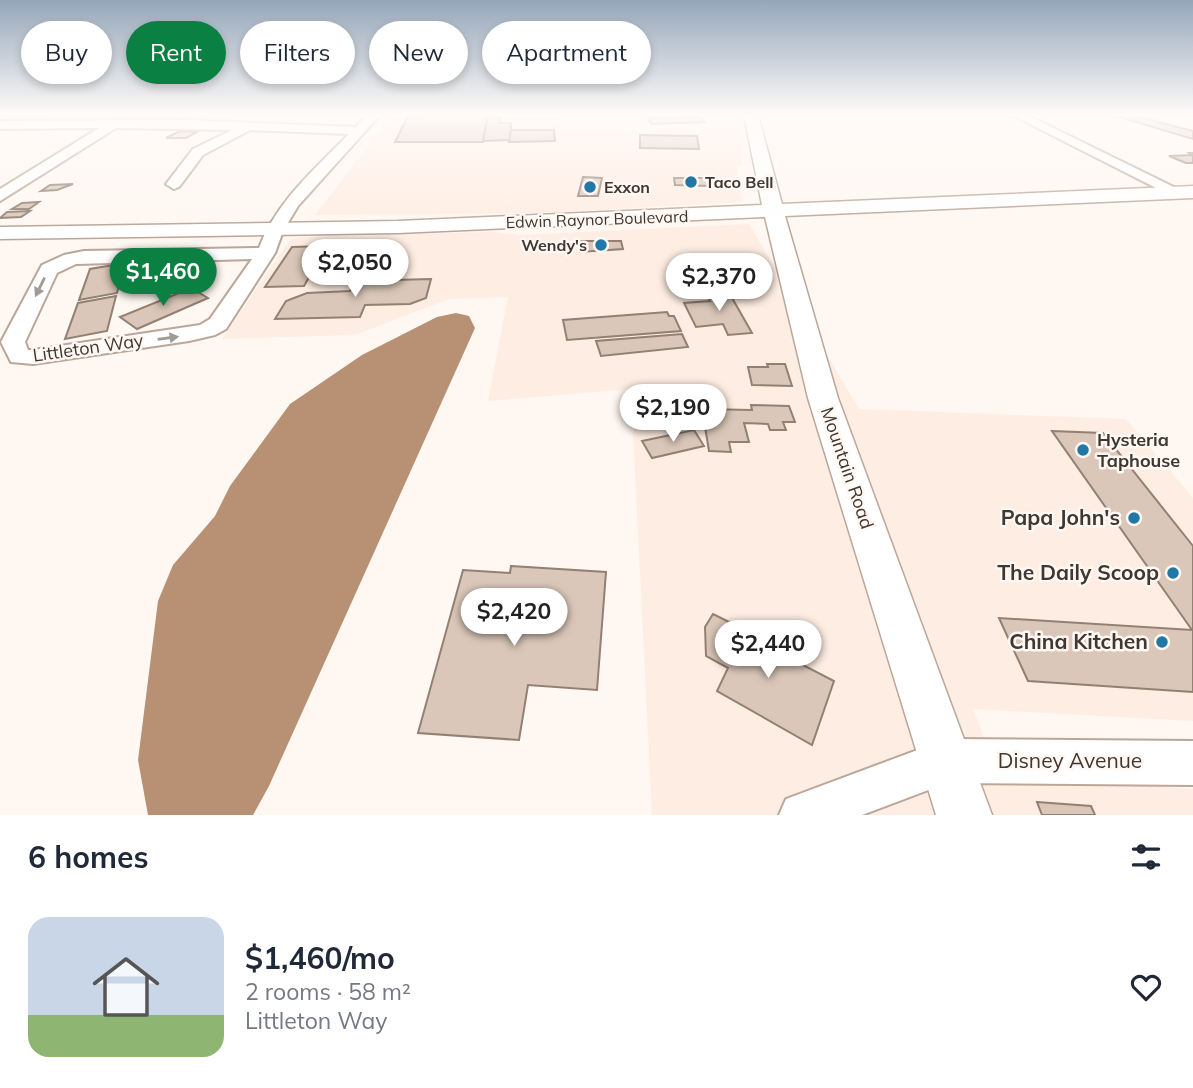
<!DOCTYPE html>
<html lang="en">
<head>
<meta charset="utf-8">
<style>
	:root { --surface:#fff; --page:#f6f6f7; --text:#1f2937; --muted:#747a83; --line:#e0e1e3; --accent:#0b8043 }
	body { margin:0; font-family:Mulish,sans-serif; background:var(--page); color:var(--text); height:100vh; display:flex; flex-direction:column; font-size:26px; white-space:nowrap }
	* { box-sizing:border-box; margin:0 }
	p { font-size:23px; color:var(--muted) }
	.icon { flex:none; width:38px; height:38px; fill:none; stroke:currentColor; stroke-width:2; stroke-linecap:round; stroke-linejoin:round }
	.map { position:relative; height:815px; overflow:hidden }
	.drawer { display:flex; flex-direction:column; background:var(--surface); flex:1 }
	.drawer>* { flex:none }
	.guide { position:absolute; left:21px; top:21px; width:700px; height:63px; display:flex; gap:14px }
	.price { position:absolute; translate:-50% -60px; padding:0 16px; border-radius:24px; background:#fff; color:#222; font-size:23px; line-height:46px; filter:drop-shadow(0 2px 4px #0008) }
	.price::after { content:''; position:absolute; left:50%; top:42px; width:21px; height:16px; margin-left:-10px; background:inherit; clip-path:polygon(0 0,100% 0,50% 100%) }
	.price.current { background:var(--accent); color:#fff }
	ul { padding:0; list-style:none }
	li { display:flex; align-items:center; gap:21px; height:175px; padding:0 28px }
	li+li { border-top:2px solid var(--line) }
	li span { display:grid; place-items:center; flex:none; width:196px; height:140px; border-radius:21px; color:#555 }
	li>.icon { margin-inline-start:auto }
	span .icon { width:84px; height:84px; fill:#fffc; stroke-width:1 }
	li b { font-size:30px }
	h2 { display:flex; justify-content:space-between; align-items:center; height:84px; padding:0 28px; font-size:30px }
	.pill { padding:0 24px; border-radius:32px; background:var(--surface); box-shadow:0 4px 10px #0003; font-size:24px; line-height:63px }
	.pill.current { background:var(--accent); color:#fff }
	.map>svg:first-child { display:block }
	.built { fill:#feede2 }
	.water { fill:#b89073 }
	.building { fill:#dac7b9; stroke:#928073; stroke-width:2 }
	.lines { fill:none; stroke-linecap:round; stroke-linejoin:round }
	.minor-casing { stroke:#baa799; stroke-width:4 }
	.major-casing { stroke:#baa799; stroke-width:3 }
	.minor { fill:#fff; fill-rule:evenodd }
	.major { fill:#fff; fill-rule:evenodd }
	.oneway { fill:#9f9b98 }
	.poi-dot { fill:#2178a7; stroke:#fff7f1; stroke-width:2.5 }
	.labels { text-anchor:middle; stroke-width:5; stroke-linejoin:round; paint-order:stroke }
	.far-poi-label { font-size:16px; font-weight:bold; fill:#3f3731; stroke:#fff7f1; text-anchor:start }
	.far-street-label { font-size:16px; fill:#3f3731; stroke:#fff7f1 }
	.street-label { font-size:18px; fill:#3f3731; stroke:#fff7f1 }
	.poi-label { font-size:18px; font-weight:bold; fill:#3f3731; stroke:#fff7f1; text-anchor:start }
	.near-poi-label { font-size:21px; font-weight:bold; fill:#3f3731; stroke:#fff7f1; text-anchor:end }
	.near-street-label { font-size:21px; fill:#3f3731; stroke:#fff7f1 }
</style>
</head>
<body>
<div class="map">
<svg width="1193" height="815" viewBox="0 0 1193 815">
	<rect width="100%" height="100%" fill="#fff7f1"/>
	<g class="built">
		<path d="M392,115H546L557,118L565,132L740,128L742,165L737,167L742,202L539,213L315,215Z"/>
		<path d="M749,224L859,409L1126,419L1193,498V721L973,709L999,776L1193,789V815H652L631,389L488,401L508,297L449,299L355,335L222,339L290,240L301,237L493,232L521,235Z"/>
	</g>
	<path class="water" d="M456,313L469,316L475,328L269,786L253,815H148L138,760L158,601L173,565L215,516L230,486L290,404L362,355L437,317Z"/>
	<g class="building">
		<path d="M488,115L483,142H395L408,116Z"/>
		<path d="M488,115L500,117L499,123H511L510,140L483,141Z"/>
		<path d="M1131,115L1193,131V139L1116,116Z"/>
		<path d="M701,117L705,122L651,124L648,118Z"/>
		<path d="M511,130H554L555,141L509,142Z"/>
		<path d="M180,131L197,132L186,138H166Z"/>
		<path d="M640,135L697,136L699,149L640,148Z"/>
		<path d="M1189,153H1193V163H1186L1169,156L1192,155Z"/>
		<path d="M583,177L602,178L598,196H578Z"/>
		<path d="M674,178H708L710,186L675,185Z"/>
		<path d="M73,184L57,190L41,191L50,185Z"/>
		<path d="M39,202L29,209H12L22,203Z"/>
		<path d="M30,211L21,217L0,218L7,212Z"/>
		<path d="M579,241H621L623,249L580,252Z"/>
		<path d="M327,246L304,286L265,287L292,247Z"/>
		<path d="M125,263L117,293L79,300L90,269Z"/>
		<path d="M153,265L208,272L186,287L129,280Z"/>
		<path d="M431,279L426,298L410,304L365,305L360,317L275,319L286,301L307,293L350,291L355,281Z"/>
		<path d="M191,288L208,298L137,329L120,317Z"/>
		<path d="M727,289L752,333L728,335L723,324L696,327L684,303L710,301L705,290Z"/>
		<path d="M116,296L107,331L65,339L78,303Z"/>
		<path d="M667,312L669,316H674L681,331L567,340L563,320Z"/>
		<path d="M682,334L688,347L601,356L596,341Z"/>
		<path d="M767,364H785L792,386L752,385L748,367H768Z"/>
		<path d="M694,387L706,406L672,412L662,392Z"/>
		<path d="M751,405L789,406L795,422H783L786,430H770L768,424L744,423L749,442H729L731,452L709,451L702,409L752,410Z"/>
		<path d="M694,430L704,446L652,458L642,441Z"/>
		<path d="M1052,431L1103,433L1193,546V692L1028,681L999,618L1192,630Z"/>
		<path d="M511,566L606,572L597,690L528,685L519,740L418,733L463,570L510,573Z"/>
		<path d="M713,614L749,632L747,636L834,681L812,745L717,691L728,668L706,656L705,627Z"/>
		<path d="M1037,802L1091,806L1095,815H1042Z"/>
	</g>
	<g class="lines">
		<g class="minor-casing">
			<g id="minor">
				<path d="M367,115H380L298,206L283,231L275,253L226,329L215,335L189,341L33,364L11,362L1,342L42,265L64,255L84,251L259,248C276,202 315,169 349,134L250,130L203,155L179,187L174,189L166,184L193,149L232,130L116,128L0,201V189L99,128L0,129V121L184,120L356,127ZM252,259L210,319L200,325L33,350H28L25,342L57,273L76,264Z"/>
				<path d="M1012,115H1027L1186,193L1178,198L1172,196Z"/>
				<path d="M947,739L1193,741V785L947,783L862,815H779L786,799Z"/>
			</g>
		</g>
		<g class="major-casing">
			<path id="major" d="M744,115H758L782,204L1193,186V198L785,216L838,398L992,815H936L808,398L765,217L398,233L0,239V227L398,221L762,205Z"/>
		</g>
		<use href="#minor" class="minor"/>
		<use href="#major" class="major"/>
	</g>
	<defs><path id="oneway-solid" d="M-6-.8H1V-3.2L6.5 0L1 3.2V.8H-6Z" transform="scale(1.75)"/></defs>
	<g class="oneway">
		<use href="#oneway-solid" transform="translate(40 287) rotate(116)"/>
		<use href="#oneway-solid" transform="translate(168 338) rotate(-8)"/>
	</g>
	<linearGradient id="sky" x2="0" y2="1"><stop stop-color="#95a6b9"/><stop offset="0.5" stop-color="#fffbf9"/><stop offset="1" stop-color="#fffbf9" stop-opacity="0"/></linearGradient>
	<rect width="1193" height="229" fill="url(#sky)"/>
	<g class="poi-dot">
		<circle cx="691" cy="182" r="7"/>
		<circle cx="590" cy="187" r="7"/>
		<circle cx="601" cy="245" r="7"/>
		<circle cx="1083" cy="450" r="7"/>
		<circle cx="1134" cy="518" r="7"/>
		<circle cx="1173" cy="573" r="7"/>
		<circle cx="1162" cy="642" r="7"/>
	</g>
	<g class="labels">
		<g class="far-poi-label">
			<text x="705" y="188">Taco Bell</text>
			<text x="604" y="193">Exxon</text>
			<text x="587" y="251" text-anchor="end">Wendy's</text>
		</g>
		<g class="far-street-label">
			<text transform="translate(597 219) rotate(-2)" y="6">Edwin Raynor Boulevard</text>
		</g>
		<g class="street-label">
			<text transform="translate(88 348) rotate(-8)" y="6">Littleton Way</text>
			<text transform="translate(847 468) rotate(71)" y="6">Mountain Road</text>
		</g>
		<g class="poi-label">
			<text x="1097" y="446">Hysteria<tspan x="1097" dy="21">Taphouse</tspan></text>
		</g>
		<g class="near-poi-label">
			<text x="1120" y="525">Papa John's</text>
			<text x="1159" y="580">The Daily Scoop</text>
			<text x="1148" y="649">China Kitchen</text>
		</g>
		<g class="near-street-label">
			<text x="1070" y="768">Disney Avenue</text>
		</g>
	</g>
</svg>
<b class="price" style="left:355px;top:299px">$2,050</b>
<b class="price current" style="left:163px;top:308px">$1,460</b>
<b class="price" style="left:719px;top:313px">$2,370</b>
<b class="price" style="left:673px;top:444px">$2,190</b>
<b class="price" style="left:514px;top:648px">$2,420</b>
<b class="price" style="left:768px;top:680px">$2,440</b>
<div class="guide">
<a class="pill">Buy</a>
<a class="pill current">Rent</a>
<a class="pill">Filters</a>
<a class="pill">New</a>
<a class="pill">Apartment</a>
</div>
</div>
<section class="drawer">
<h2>6 homes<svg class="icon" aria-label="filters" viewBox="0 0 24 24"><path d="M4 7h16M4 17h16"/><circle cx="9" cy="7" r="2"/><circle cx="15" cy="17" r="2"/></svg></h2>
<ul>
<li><span style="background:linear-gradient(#c9d6e8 70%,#8fb573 0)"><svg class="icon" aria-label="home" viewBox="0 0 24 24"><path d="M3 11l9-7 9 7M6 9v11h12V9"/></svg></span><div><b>$1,460/mo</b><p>2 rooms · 58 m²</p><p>Littleton Way</p></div><svg class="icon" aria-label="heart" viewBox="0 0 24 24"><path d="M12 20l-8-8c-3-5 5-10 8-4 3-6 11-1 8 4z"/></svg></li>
</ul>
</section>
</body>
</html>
